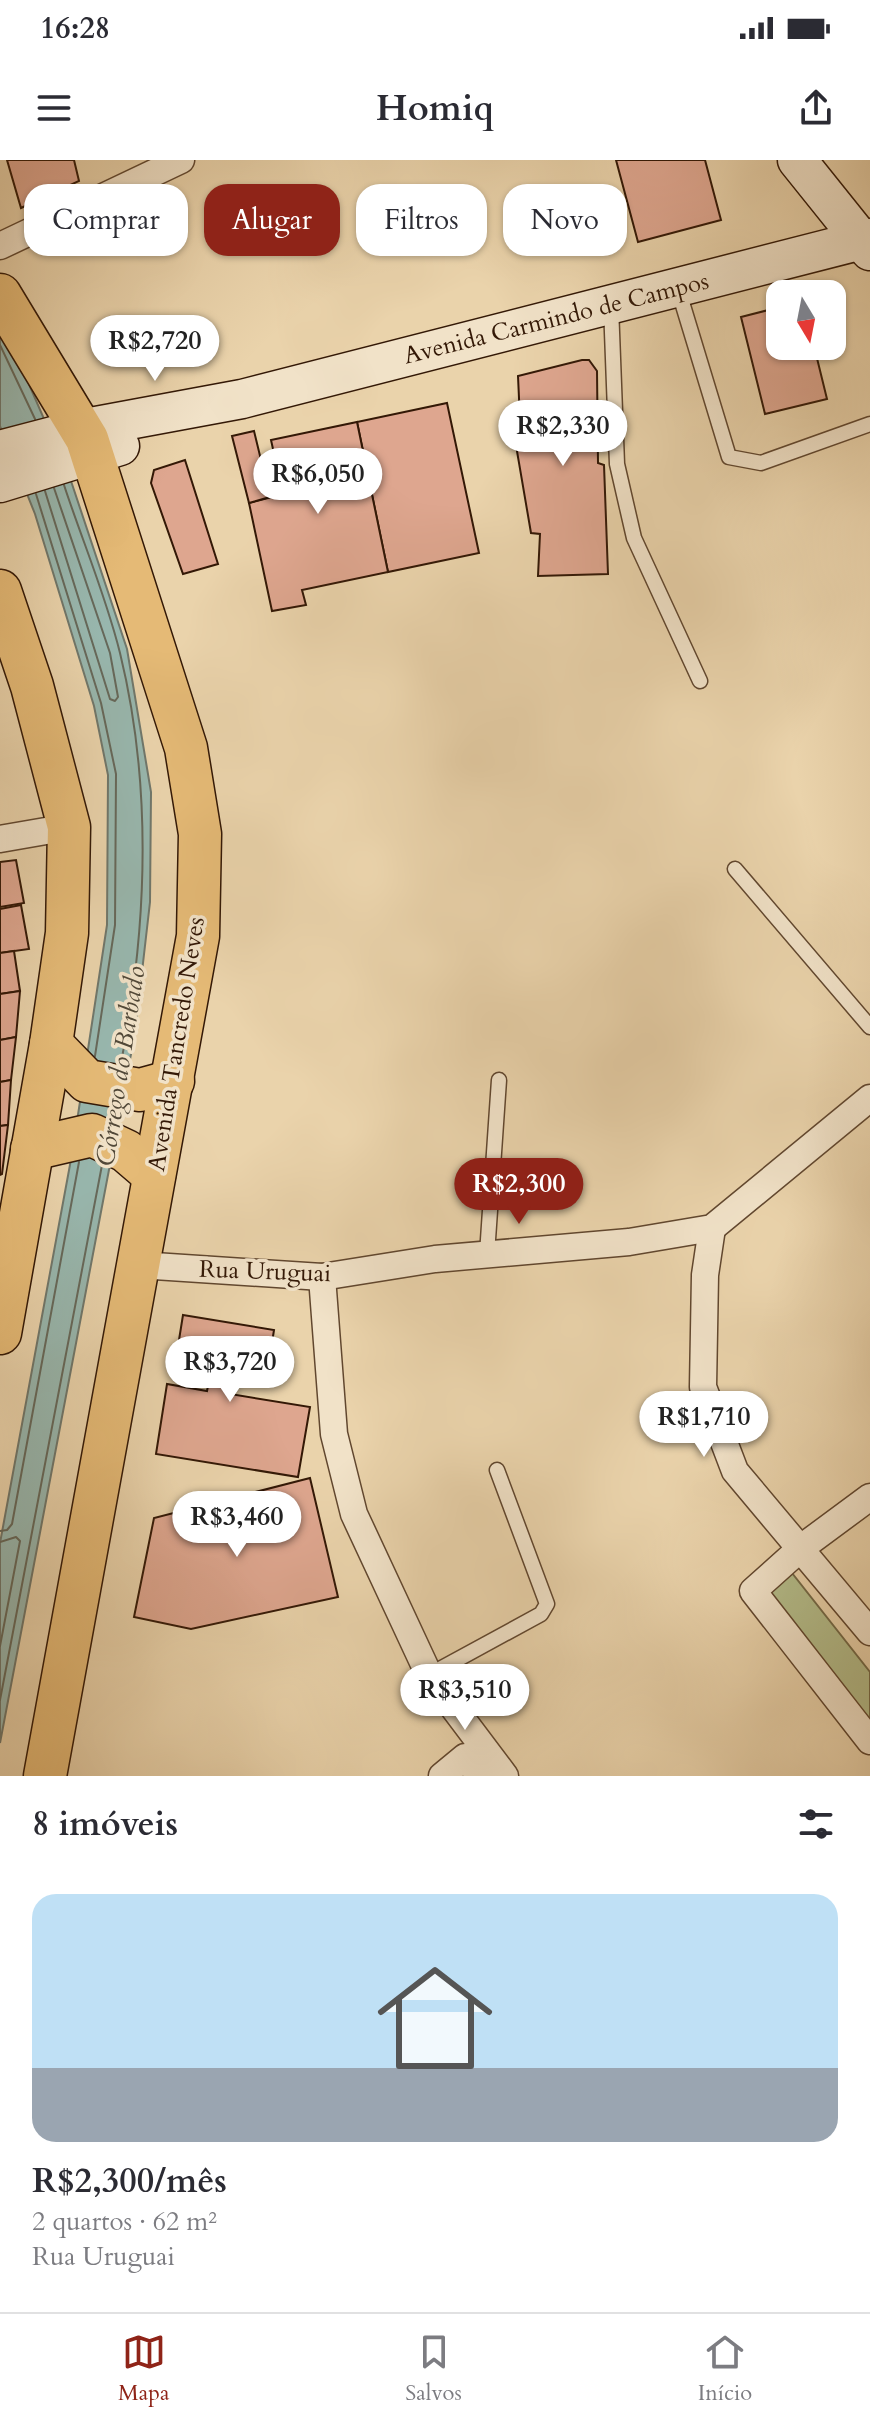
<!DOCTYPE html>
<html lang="pt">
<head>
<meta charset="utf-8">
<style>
	:root { --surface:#fff; --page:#f2f2f3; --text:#2b2b33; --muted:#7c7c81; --line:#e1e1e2; --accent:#8f2418 }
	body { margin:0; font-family:Cardo,serif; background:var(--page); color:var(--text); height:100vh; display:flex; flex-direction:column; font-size:30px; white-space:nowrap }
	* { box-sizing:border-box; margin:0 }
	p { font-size:26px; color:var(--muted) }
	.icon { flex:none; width:44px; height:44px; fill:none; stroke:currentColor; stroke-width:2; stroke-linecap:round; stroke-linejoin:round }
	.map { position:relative; height:1616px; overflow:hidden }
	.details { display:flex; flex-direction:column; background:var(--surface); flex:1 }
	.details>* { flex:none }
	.banner { position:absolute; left:24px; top:24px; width:822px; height:72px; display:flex; gap:16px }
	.needle { width:52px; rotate:170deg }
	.fabs { position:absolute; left:766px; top:120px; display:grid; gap:16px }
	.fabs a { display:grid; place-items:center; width:80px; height:80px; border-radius:16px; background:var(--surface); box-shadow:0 2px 6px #0004; font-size:40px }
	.price { position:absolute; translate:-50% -68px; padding:0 18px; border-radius:28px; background:#fff; color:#222; font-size:26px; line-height:52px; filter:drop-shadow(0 2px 4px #0008) }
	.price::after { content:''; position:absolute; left:50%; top:48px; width:24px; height:18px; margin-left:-12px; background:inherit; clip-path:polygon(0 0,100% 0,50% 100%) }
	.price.current { background:var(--accent); color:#fff }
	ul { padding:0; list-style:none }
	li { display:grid; align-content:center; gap:16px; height:424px; padding:0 32px }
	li+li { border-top:2px solid var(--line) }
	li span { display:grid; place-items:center; height:248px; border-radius:24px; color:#555 }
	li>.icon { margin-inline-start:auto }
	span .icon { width:144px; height:144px; fill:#fffc; stroke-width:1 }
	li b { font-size:34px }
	h2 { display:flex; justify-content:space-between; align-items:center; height:96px; padding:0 32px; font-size:34px }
	.chip { padding:0 28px; border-radius:24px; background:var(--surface); box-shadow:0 2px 6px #0004; font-size:28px; line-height:72px }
	.chip.current { background:var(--accent); color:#fff }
	.status { display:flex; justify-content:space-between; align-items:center; height:56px; padding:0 40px; background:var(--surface); direction:ltr }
	.status svg { height:22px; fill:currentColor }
	header { display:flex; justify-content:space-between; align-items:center; height:104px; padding:0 32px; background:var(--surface); font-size:36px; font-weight:700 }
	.menu { display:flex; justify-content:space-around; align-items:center; height:112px; border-top:2px solid var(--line); background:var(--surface); font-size:22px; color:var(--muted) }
	.menu a { display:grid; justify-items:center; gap:4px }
	.menu .current { color:var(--accent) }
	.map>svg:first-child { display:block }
	.green { fill:#b4bd8b; stroke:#746a48; stroke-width:2 }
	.water { fill:#98b7ae; stroke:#70776b; stroke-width:2 }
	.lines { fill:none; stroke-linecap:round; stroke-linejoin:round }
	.shore { stroke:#66685a; stroke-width:2 }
	.building { fill:#dea68f; stroke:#331806; stroke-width:2 }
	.lane-casing { stroke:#61472f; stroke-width:17 }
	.street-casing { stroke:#61472f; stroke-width:29 }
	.secondary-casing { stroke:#331806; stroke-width:41 }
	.primary-casing { stroke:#331806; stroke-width:45 }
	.lane { stroke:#f1e2c8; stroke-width:14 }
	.street { stroke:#f1e2c8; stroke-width:26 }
	.secondary { stroke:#f1e2c8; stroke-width:38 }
	.primary { stroke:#e5ba76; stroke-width:42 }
	.labels { text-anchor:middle; stroke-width:7; stroke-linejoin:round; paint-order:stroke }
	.street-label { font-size:24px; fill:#331806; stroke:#f1e2c8 }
	.water-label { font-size:26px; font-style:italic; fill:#514838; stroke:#f1e2c8 }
</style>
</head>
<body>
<div class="status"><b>16:28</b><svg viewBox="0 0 49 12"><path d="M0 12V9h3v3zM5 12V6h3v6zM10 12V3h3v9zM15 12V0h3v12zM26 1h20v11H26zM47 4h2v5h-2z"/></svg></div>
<header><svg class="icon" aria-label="menu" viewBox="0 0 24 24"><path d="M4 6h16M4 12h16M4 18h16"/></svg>Homiq<svg class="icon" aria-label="share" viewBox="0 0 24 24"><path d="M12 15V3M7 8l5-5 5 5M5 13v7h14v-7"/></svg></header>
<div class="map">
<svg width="870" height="1616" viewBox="0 0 870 1616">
	<rect width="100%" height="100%" fill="#ead3ab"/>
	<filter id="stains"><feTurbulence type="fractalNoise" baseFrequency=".0025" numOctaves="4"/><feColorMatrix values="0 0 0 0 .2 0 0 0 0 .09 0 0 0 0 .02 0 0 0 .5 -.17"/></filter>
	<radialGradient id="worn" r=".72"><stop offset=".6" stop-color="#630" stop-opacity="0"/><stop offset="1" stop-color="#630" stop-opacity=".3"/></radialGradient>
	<path class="green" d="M792,1413L870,1512V1572L765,1437Z"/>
	<path class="water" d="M0,170L18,199L71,321L127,489L151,632L150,742L135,873L0,1583V1383L72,994L107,765L108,615L94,546L35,354L0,266Z"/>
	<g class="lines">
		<g class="shore">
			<path d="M0,185L35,259"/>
			<path d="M64,325C82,380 106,436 120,493C153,628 147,768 121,903"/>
			<path d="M45,331L110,539L115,541L118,537L110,493L54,328"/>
			<path d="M36,334L101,543L116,614L115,765L95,896"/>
			<path d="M0,1371L7,1370L12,1364L79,1002"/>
			<path d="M0,1382L16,1377L20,1381L0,1486"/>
			<path d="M0,1540L102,1005"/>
		</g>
	</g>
	<g class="building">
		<path d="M7,0H74L79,21L21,48Z"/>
		<path d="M616,0H705L721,60L638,82Z"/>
		<path d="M780,147V186H814L827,239L765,254L741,157Z"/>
		<path d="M582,200H589L597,211L598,303L604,305L608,414L538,416L540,374L531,373L512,262L520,260L518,216Z"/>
		<path d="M447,243L479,393L388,412L357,262Z"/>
		<path d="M357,262L388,412L302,430L306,445L272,451L249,343L283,334L271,280Z"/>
		<path d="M254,271L270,337L249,343L232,276Z"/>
		<path d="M185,300L218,404L183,414L151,323L154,310Z"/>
		<path d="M16,700L24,743L0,747V702Z"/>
		<path d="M21,745L29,789L0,793V749Z"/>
		<path d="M14,791L20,831L0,834V793Z"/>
		<path d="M20,831L16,877L0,880V834Z"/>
		<path d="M16,877L11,920L0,922V880Z"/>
		<path d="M11,920L8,965L0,966V922Z"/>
		<path d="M8,965L2,1014L0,1015V966Z"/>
		<path d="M183,1155L274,1170L266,1221L233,1216L230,1234L310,1247L298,1317L156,1294L167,1224L207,1231L211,1211L175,1205Z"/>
		<path d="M310,1318L338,1437L191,1469L134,1457L154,1358Z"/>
	</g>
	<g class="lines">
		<g class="lane-casing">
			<g id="lane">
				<path d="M678,129L729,297L761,303L870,264"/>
				<path d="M611,146L617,304L634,378L700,521"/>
				<path d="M735,709L870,867"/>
				<path d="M487,1094L499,920"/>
				<path d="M429,1515L541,1454L547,1444L497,1310"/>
			</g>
		</g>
		<g class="street-casing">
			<g id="street">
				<path d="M0,86L181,0"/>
				<path d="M0,679L69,667"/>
				<path d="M712,1068L705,1115L703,1227L735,1311L870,1472"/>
				<path d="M139,1105L322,1117L435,1099L629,1082L712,1068L870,938"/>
				<path d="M322,1117L334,1274L354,1354L429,1515L505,1616"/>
				<path d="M870,1337L801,1388L753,1431L870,1581"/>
				<path d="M442,1616L465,1597L480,1616"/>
			</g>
		</g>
		<g class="secondary-casing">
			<g id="secondary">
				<path d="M797,0L870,91"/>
				<path d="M0,290L80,269L242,239L870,78"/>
				<path d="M0,323L120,286"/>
			</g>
		</g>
		<g class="primary-casing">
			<g id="primary">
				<path d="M0,135L87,279L186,588L200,674L198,776L45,1616"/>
				<path d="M0,431L32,526L69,667L67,773L51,884L0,1173"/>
				<path d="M51,884L87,921L140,930L173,921"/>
				<path d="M32,989L92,975L126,991L154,1015"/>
			</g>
		</g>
		<use href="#lane" class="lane"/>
		<use href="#street" class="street"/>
		<use href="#secondary" class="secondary"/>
		<use href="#primary" class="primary"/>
	</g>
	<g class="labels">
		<g class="street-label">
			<text transform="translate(556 158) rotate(-14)" y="8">Avenida Carmindo de Campos</text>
			<text transform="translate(176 884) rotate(-81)" y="8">Avenida Tancredo Neves</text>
			<text transform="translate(265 1111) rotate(2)" y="8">Rua Uruguai</text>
		</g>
		<g class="water-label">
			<text transform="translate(120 906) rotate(-81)" y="9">Córrego do Barbado</text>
		</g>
	</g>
	<rect width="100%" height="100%" filter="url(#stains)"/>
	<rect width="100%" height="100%" fill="url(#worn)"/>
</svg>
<div class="fabs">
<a><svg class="needle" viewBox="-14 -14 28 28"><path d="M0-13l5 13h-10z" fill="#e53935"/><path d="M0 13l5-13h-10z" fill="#7c7c81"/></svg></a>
</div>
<b class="price" style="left:155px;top:223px">R$2,720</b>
<b class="price" style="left:563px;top:308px">R$2,330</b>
<b class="price" style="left:318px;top:356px">R$6,050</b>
<b class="price current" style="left:519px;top:1066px">R$2,300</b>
<b class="price" style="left:230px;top:1244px">R$3,720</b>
<b class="price" style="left:704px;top:1299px">R$1,710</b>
<b class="price" style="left:237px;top:1399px">R$3,460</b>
<b class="price" style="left:465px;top:1572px">R$3,510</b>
<div class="banner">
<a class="chip">Comprar</a>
<a class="chip current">Alugar</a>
<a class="chip">Filtros</a>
<a class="chip">Novo</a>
</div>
</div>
<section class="details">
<h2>8 imóveis<svg class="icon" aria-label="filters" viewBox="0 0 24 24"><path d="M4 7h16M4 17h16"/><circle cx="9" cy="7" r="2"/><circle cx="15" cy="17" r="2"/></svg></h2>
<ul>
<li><span style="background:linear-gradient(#bfe0f5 70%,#9aa5b1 0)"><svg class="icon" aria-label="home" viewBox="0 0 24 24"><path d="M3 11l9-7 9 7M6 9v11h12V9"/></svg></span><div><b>R$2,300/mês</b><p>2 quartos · 62 m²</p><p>Rua Uruguai</p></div></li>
</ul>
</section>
<nav class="menu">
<a class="current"><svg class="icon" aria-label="map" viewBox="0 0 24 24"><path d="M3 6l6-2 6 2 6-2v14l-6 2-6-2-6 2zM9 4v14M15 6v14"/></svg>Mapa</a>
<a><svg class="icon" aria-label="saved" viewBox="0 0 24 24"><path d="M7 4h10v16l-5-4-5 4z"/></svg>Salvos</a>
<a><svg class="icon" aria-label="home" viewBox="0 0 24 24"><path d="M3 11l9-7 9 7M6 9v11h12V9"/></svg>Início</a>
</nav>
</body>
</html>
